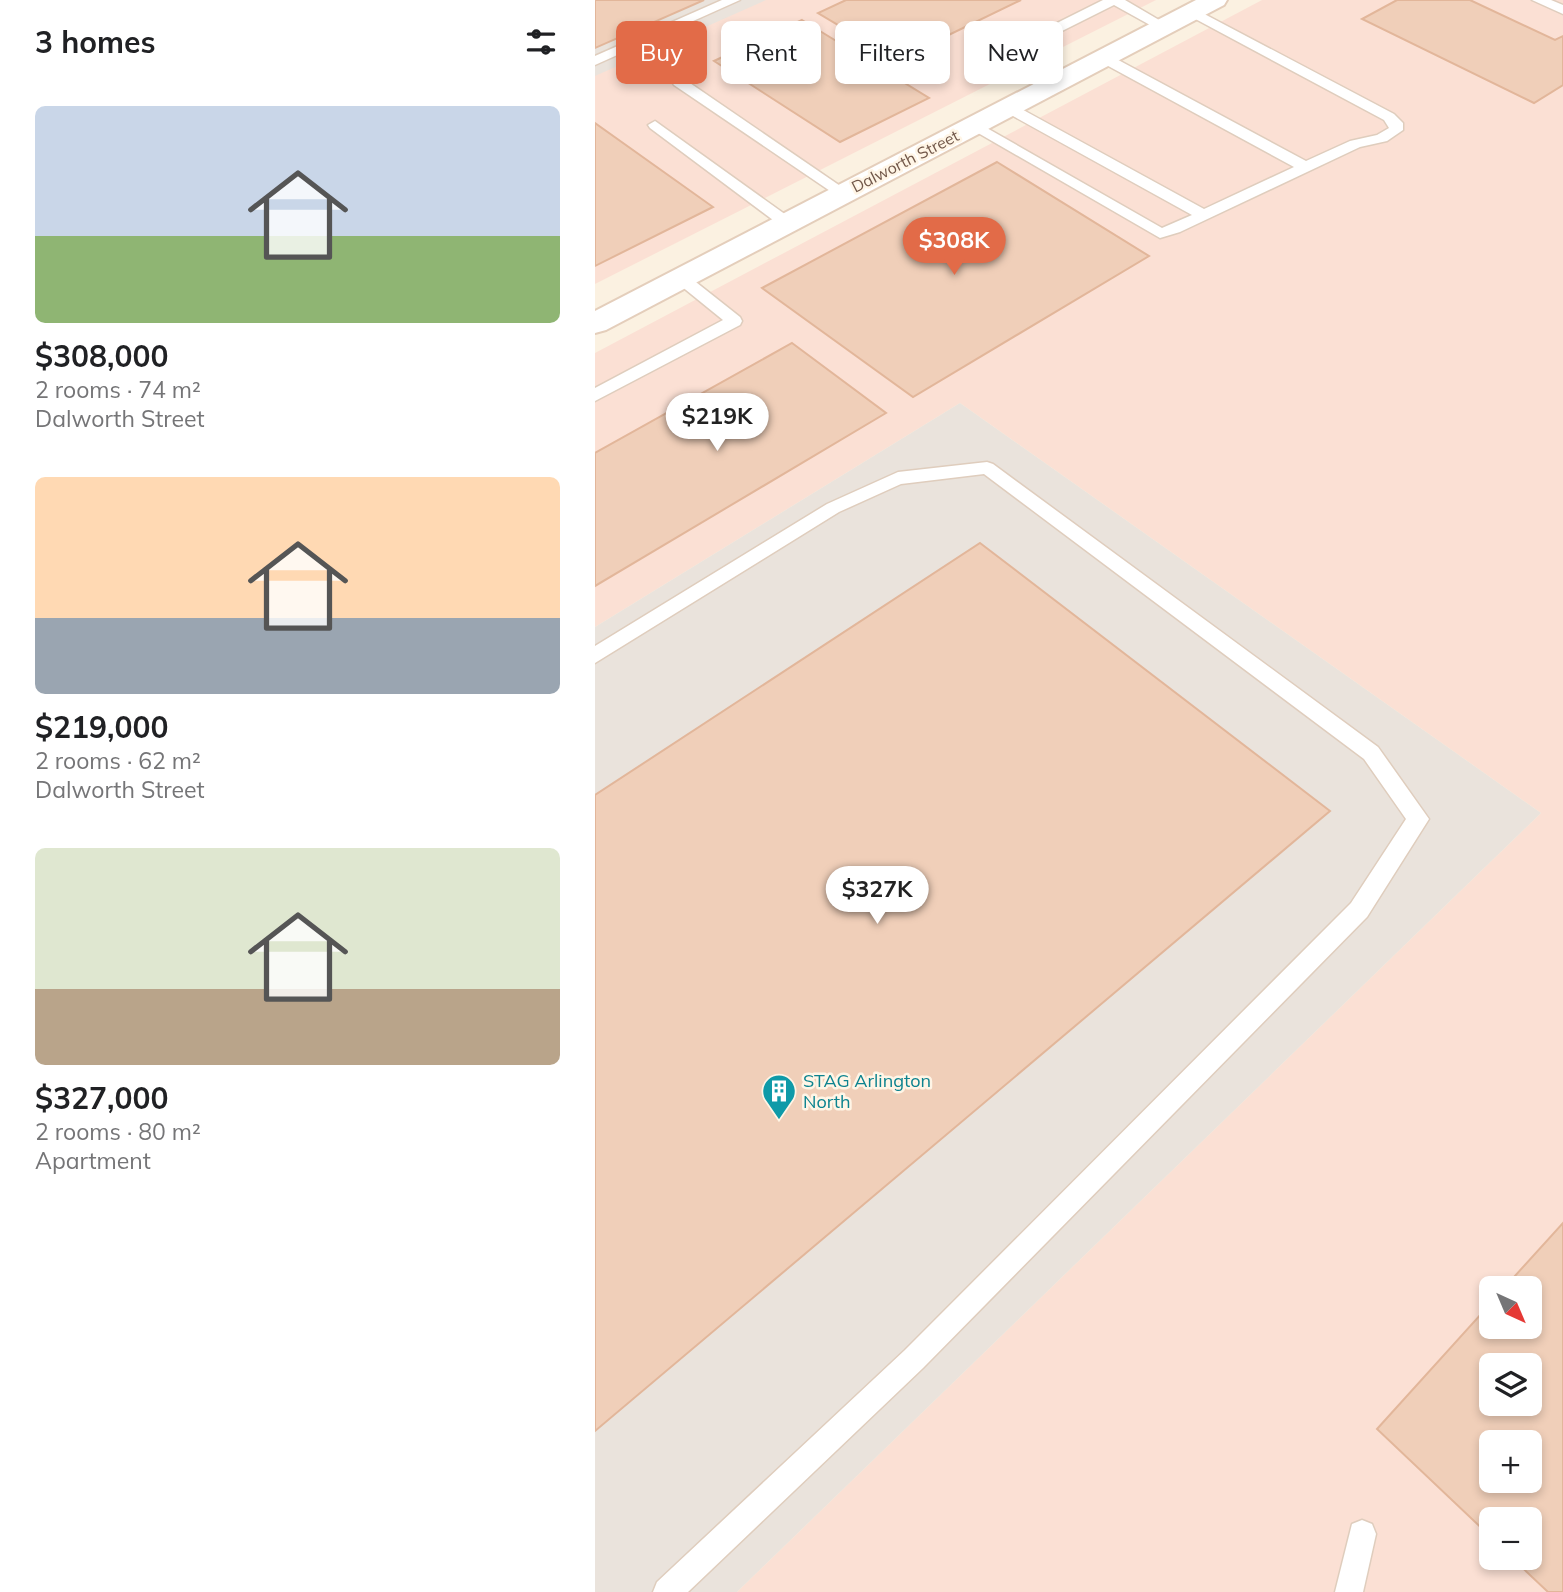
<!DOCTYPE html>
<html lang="en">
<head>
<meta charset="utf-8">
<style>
	:root { --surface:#fff; --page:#f2f2f2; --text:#202124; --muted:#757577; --accent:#e26b48 }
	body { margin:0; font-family:Mulish,sans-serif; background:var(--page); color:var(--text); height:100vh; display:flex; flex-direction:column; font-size:26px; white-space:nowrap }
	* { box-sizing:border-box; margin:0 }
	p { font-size:23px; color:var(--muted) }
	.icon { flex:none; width:38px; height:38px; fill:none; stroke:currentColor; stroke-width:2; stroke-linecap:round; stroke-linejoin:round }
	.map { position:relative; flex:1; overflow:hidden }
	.panel { display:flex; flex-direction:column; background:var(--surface); width:595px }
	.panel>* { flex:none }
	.hud { position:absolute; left:21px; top:21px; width:665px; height:63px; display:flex; gap:14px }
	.needle { width:46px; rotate:136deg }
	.tools { position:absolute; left:884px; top:1276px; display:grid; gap:14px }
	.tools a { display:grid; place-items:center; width:63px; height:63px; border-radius:10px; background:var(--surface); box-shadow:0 4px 10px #0003; font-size:35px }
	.price { position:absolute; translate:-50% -60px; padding:0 16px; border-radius:24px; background:#fff; color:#222; font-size:23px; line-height:46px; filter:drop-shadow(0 2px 4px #0008) }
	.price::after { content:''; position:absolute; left:50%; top:42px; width:21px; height:16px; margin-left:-10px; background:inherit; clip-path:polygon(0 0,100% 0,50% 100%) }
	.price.on { background:var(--accent); color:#fff }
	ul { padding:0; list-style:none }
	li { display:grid; align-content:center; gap:14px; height:371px; padding:0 35px }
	li span { display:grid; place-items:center; height:217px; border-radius:10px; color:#555 }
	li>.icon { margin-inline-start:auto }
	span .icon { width:126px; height:126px; fill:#fffc; stroke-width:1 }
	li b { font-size:30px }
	h2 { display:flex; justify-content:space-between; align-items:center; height:84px; padding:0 35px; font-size:30px }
	.pill { padding:0 24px; border-radius:10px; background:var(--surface); box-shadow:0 4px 10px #0003; font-size:24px; line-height:63px }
	.pill.on { background:var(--accent); color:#fff }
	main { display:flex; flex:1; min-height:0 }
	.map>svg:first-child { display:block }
	.commercial { fill:#fbe0d4; fill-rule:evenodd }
	.industrial { fill:#eae3dc }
	.building { fill:#f0cfb9; stroke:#e2b69a; stroke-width:2; fill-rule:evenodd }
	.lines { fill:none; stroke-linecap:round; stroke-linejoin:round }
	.lane-casing { stroke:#dfcdbd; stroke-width:3 }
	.secondary-casing { stroke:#e4cebb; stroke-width:4 }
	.lane { fill:#fff; fill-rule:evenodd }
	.secondary { fill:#fff; fill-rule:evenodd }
	.labels { text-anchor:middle; stroke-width:5; stroke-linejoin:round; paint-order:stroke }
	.far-street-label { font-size:16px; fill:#715749; stroke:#fff5e6 }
	.culture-label { font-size:18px; fill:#0d838f; stroke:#fff5e6; text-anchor:start }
</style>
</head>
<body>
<main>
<section class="panel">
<h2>3 homes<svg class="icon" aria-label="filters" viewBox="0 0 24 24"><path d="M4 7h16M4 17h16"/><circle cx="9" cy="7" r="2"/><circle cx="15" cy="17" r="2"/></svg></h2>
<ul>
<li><span style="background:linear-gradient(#c9d6e8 60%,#8fb573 0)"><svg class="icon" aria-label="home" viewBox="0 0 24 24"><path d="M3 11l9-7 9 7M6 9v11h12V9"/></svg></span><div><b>$308,000</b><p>2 rooms · 74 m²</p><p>Dalworth Street</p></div></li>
<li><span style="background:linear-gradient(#ffd9b3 65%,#9aa5b1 0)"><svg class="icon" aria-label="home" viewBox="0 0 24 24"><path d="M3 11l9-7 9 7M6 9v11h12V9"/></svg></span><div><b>$219,000</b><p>2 rooms · 62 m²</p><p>Dalworth Street</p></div></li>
<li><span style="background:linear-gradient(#dfe7d0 65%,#b9a48a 0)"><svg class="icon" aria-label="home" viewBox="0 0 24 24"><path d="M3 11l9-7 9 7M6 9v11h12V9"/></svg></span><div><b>$327,000</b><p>2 rooms · 80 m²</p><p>Apartment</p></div></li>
</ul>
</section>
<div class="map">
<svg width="968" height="1592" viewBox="0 0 968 1592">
	<rect width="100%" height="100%" fill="#fbf1e1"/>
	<g class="commercial">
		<path d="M0,0H561L0,284Z"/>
		<path d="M667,0H968V1592H142L946,813L365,403L0,627V353ZM896,1288H934V1326H896ZM896,1365H934V1404H896ZM896,1442H934V1480H896ZM896,1519H934V1558H896Z"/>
	</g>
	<g class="industrial">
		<path d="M0,0H171L0,76Z"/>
		<path d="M365,403L946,813L142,1592H0V627Z"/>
	</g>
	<g class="building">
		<path d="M0,0H109L0,48Z"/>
		<path d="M251,0H426L302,60L223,13Z"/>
		<path d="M802,0H875L960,40L968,36V85L939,103L767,19Z"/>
		<path d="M207,20L334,98L245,142L119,61Z"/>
		<path d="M0,123L118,207L0,266Z"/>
		<path d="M402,162L554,256L318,397L167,288Z"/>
		<path d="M197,343L291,413L0,586V453Z"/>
		<path d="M385,543L735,811L0,1431V795Z"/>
		<path d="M968,1223V1592H953L917,1558H934V1519H896V1537L782,1429L896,1303V1326H934V1288H909ZM896,1365H934V1404H896ZM896,1442H934V1480H896Z"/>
	</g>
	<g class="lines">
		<g class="lane-casing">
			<g id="lane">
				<path d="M127,0H145L0,65V56Z"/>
				<path d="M508,0H530L576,27L569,31L564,30L519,5L419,55L417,60L420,63L457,85V91L452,92L410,69L403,60L408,50Z"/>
				<path d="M937,0H956L968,5V14Z"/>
				<path d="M598,8L799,114L808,123V130L792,141L765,147L585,232L565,238L371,126L373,123H383L567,228L597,215L409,111L407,108L409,105H419L609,209L699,167L504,61V55H514L711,161L755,141L782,135L794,128L789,120L593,15V9Z"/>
				<path d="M84,78L89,79L257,194L254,197H244L79,85L77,82Z"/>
				<path d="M60,121L198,220L200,223L198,226H186L55,128L53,125Z"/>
				<path d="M86,273L92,275L145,317L147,321L145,325L0,401V388L128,320L80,281L78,278L80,275Z"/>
				<path d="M392,462L398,464L783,747L834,819L772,917L328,1368L93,1592H58L62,1582L310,1350L756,903L811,819L769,759L389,474L306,484L244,512L0,663V646L232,504L303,472Z"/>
				<path d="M767,1520L777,1524L781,1534L768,1592H740L757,1524Z"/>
			</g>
		</g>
		<g class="secondary-casing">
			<path id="secondary" d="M601,0H632L629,5L11,330L0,333V311Z"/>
		</g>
		<use href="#lane" class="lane"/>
		<use href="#secondary" class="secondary"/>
	</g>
	<defs>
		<g id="building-pin" transform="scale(1.75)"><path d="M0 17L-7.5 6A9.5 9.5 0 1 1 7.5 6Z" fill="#0f9aa8" stroke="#fff5e6"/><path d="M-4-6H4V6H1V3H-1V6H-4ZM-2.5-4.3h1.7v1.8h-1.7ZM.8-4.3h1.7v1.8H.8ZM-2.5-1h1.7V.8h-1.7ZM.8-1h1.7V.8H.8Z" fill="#fff"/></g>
	</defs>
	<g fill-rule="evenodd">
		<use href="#building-pin" x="184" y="1091"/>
	</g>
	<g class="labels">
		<g class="far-street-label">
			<text transform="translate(310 161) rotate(-27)" y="6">Dalworth Street</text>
		</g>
		<g class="culture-label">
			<text x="208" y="1087">STAG Arlington<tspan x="208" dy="21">North</tspan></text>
		</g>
	</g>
</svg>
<div class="tools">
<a><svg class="needle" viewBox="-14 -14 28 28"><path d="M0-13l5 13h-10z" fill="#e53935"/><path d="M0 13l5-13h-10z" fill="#757577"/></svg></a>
<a><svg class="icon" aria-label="layers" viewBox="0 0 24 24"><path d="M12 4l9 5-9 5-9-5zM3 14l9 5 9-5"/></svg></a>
<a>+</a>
<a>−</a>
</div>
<b class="price on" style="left:359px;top:277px">$308K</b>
<b class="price" style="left:122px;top:453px">$219K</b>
<b class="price" style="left:282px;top:926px">$327K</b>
<div class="hud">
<a class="pill on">Buy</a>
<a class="pill">Rent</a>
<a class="pill">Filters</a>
<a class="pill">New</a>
</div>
</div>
</main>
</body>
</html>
